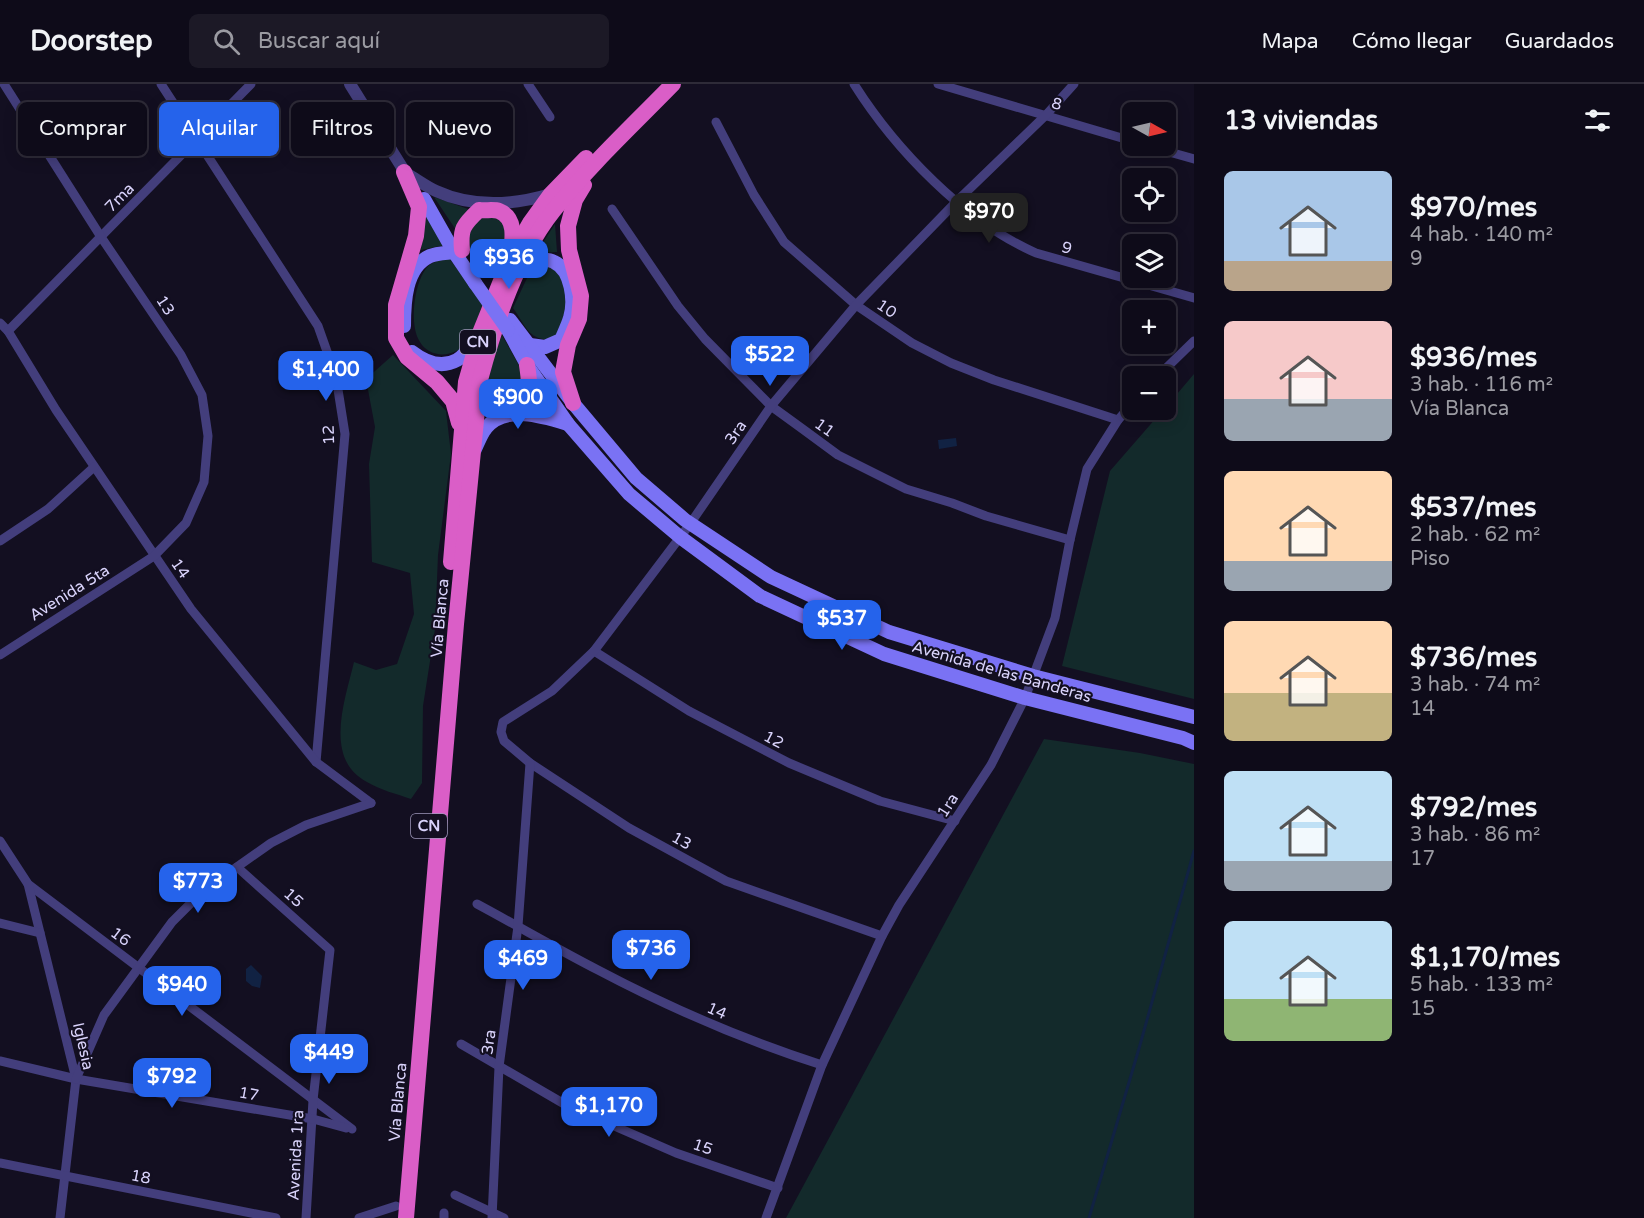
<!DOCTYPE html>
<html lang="es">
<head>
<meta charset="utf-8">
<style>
	:root { --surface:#0e0b19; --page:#1c1926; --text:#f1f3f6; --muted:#9b9ba2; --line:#2e2b38; --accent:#2563eb }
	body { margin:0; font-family:"Varela Round",sans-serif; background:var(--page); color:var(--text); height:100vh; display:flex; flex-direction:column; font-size:22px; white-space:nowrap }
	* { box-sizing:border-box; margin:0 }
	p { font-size:20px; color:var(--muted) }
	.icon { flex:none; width:33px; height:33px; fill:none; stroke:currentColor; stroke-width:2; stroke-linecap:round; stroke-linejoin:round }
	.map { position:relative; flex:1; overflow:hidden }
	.sheet { display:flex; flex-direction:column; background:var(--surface); width:450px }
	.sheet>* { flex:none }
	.banner { position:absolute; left:18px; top:18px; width:570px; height:54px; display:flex; gap:12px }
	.needle { width:39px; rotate:98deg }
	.tools { position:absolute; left:1122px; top:18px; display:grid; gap:12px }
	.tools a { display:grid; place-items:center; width:54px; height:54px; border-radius:9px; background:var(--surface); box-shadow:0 3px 15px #0003,0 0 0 2px var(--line); font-size:30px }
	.price { position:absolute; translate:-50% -51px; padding:0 14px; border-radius:12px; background:var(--accent); color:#fff; font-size:20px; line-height:39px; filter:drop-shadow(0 2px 3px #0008) }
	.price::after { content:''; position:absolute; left:50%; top:36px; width:18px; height:14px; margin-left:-9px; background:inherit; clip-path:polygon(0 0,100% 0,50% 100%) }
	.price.active { background:#222; color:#fff }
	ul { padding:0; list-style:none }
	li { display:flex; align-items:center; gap:18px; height:150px; padding:0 30px }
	li span { display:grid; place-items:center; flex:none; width:168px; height:120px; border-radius:9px; color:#555 }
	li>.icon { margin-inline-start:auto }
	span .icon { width:72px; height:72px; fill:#fffc; stroke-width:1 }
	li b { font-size:26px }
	h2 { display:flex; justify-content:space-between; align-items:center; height:72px; padding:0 30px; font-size:26px }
	.pill { padding:0 21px; border-radius:9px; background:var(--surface); box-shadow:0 3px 15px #0003,0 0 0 2px var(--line); font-size:21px; line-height:54px }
	.pill.active { background:var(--accent); color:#fff }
	header { display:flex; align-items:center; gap:36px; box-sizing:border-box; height:84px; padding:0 30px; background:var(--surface); border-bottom:2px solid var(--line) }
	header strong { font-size:28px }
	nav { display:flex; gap:33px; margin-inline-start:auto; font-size:21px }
	.search { width:420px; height:54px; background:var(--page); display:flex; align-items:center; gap:15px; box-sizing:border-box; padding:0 21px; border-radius:9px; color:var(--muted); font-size:22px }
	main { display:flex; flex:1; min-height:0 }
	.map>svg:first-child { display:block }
	.green { fill:#132a2b }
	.water { fill:#112243 }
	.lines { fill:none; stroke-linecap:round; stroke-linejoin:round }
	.stream { stroke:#112243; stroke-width:3 }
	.minor { stroke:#433e7c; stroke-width:9 }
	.tertiary { stroke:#433e7c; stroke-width:12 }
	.secondary { stroke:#7a72f4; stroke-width:14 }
	.trunk { stroke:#da5ec7; stroke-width:16 }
	.secondary-bridge { stroke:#7a72f4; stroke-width:14 }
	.labels { text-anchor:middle; stroke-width:4.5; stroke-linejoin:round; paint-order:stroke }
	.shield { fill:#130f21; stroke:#9e98ba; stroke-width:1.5 }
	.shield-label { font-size:15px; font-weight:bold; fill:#d9d3fb }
	.street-label { font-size:16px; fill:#d9d3fb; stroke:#130f21 }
</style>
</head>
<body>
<header>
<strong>Doorstep</strong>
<div class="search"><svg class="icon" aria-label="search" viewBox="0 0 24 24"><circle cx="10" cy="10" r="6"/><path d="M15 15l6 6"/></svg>Buscar aquí</div>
<nav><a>Mapa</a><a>Cómo llegar</a><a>Guardados</a></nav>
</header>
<main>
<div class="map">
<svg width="1194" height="1134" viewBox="0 0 1194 1134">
	<rect width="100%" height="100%" fill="#130f21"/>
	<g class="green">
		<path d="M434,113L468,125L456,146Z"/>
		<path d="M488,130L507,139L505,165L490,189L468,164L470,142Z"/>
		<path d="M426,131L445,161L421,166Z"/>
		<path d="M555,140L557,168L536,169Z"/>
		<path d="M449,174L483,220C478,232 474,248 467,258C455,274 430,275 420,258C409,241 414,202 425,186C430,178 440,176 449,174Z"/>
		<path d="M550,180C553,183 558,186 561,190C574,209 566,238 554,255C529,258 526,242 513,224L528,192L538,181Z"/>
		<path d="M502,251L522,287L526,299L514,318L495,315L488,299L495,269Z"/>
		<path d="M393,271L446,327L451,370L438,471L435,545L423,622L422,699L411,715C397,710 380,706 367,698C323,675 345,616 354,578L376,586L397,580L414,530L410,489L372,478L369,380L375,343L366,295Z"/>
		<path d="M1194,290V615L1062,582L1110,387L1163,326H1166V323Z"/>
		<path d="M537,305L553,328L527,324L535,315Z"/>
		<path d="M1044,655L1140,669L1194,680V1134H786Z"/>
	</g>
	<g class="water">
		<path d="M956,354L957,362L939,365L938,356Z"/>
		<path d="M251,881L262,892L260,904L252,902L246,897V885Z"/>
	</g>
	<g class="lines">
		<path class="stream" d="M1089,1134L1140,961L1194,767"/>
		<g class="minor">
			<path d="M161,0L318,242L336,293L345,350L316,678"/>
			<path d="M528,0L550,33"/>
			<path d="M854,0C895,65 965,138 1036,169L1194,214"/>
			<path d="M938,0L1132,57"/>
			<path d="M716,38L754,111L784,158L856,221L912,259L951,279L994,296L1118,336"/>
			<path d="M1148,62L1194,75"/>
			<path d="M612,125L678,222L705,255L771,322L804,346L838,371L906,405L952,419L986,432L1070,456"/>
			<path d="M0,239L8,247L56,326L191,525L316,678L371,719"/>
			<path d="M8,247L251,0"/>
			<path d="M1158,292L1194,257"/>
			<path d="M0,457L48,425L94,383"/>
			<path d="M594,567L689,627L789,679L880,717L955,737"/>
			<path d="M0,571L154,472L186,439L204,398L208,352L202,311L181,271L101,153L4,0"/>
			<path d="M0,757L28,800L352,1045"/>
			<path d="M237,783L330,866L313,1016L306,1134"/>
			<path d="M28,800L76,995L60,1134"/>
			<path d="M477,820C518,842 557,865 598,886C670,924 744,956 822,981"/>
			<path d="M0,839L40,849"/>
			<path d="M882,852L726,797L629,744L530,679L504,657L501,648L503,638L552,607L594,567L690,440L771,322L856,221L957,117L1046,31L1074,0"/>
			<path d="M461,960L566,1021L676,1069L778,1104"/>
			<path d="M0,977L76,995L313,1035L346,1044"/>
			<path d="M76,995L104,931L172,838L203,807L271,759L306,741L371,719"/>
			<path d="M0,1079L276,1134"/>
			<path d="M455,1111L504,1134"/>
			<path d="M359,1134L396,1122"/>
			<path d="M444,1134V1129"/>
			<path d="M492,1134L499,983L518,842L530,679"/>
			<path d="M766,1134L822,981L882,852L899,821L991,681L1025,614L1055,534L1070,456L1087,385L1118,336L1132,320"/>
		</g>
		<g class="tertiary">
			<path d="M350,0L408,93"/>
			<path d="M404,88C415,94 425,102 436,107C473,124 514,121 551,110"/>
		</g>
		<g class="secondary">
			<path d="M424,115L454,168L475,199"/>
			<path d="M521,180C531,178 545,173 554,178C572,186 575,218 570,234C568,241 564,249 561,256L545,263L530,261"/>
			<path d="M510,236L573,319L636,394L685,436L771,493L889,548L1033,592L1194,633"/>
			<path d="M404,242C404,219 405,183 430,172C437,169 447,169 454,168"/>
			<path d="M508,246L527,281L568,340L629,410L680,453L760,512L884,570L1025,614L1183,654L1194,659"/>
			<path d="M412,268C425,278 441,285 457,276C465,272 471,260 477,253"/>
			<path d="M475,365C478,359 481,350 486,344C505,320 545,333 568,340"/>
		</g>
		<g class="trunk">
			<path d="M404,88L419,123L416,152L396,221V254L407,273L437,298L453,317L459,339"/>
			<path d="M462,166C460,145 463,141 479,126C485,127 494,125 499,127C516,134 513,154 511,167"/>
			<path d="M480,297L489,316L503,325C532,320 531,307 527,281"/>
			<path d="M573,319L563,288L568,261L579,235L581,212L569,166L568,142L575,116L584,101"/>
			<path d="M451,478L466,298L480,249L511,172L530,139L551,110L586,74"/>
			<path d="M406,1134L456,540L480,296C495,240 517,172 554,126C590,81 633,41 673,0"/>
		</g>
		<path class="secondary-bridge" d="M475,199L508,246"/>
	</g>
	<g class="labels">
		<g class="shield">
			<rect x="460" y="246" width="36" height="24" rx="4.5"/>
			<rect x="411" y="730" width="36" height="24" rx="4.5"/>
		</g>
		<g class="shield-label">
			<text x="478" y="263">CN</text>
			<text x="429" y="747">CN</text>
		</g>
		<g class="street-label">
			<text transform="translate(1057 19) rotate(16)" y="6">8</text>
			<text transform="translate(119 113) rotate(-45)" y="6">7ma</text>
			<text transform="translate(1067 163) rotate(16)" y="6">9</text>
			<text transform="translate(166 221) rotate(57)" y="6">13</text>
			<text transform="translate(887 224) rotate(34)" y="6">10</text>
			<text transform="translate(825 343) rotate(36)" y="6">11</text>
			<text transform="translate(735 348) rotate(-55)" y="6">3ra</text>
			<text transform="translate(328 351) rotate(-92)" y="6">12</text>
			<text transform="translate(181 484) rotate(55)" y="6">14</text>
			<text transform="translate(69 508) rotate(-32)" y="6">Avenida 5ta</text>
			<text transform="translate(439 534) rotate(-85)" y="6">Vía Blanca</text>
			<text transform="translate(1002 587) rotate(16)" y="6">Avenida de las Banderas</text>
			<text transform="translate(774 655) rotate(28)" y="6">12</text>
			<text transform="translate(947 721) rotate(-57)" y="6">1ra</text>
			<text transform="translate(682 756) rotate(29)" y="6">13</text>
			<text transform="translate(294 813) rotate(42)" y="6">15</text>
			<text transform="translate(121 852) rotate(37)" y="6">16</text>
			<text transform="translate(717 926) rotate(24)" y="6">14</text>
			<text transform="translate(488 958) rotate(-82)" y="6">3ra</text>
			<text transform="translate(84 962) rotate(77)" y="6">Iglesia</text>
			<text transform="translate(249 1009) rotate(10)" y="6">17</text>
			<text transform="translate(397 1018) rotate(-85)" y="6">Vía Blanca</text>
			<text transform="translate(703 1062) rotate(19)" y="6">15</text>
			<text transform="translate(295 1071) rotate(-87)" y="6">Avenida 1ra</text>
			<text transform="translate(141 1092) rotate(11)" y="6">18</text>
		</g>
	</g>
</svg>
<div class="tools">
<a><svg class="needle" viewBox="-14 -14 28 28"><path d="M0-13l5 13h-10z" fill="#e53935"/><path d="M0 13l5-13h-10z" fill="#9b9ba2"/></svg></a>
<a><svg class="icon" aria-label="locate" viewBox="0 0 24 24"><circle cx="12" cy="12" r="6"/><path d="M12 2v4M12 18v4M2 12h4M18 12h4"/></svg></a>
<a><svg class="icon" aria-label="layers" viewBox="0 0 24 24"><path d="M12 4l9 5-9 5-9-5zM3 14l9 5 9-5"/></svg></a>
<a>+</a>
<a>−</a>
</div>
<b class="price active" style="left:989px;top:160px">$970</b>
<b class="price" style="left:509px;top:206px">$936</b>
<b class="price" style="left:770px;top:303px">$522</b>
<b class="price" style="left:326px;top:318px">$1,400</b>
<b class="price" style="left:518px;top:346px">$900</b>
<b class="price" style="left:842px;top:567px">$537</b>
<b class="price" style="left:198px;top:830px">$773</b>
<b class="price" style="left:651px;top:897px">$736</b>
<b class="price" style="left:523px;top:907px">$469</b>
<b class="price" style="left:182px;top:933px">$940</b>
<b class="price" style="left:329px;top:1001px">$449</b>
<b class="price" style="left:172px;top:1025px">$792</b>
<b class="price" style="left:609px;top:1054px">$1,170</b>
<div class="banner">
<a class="pill">Comprar</a>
<a class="pill active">Alquilar</a>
<a class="pill">Filtros</a>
<a class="pill">Nuevo</a>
</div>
</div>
<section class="sheet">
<h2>13 viviendas<svg class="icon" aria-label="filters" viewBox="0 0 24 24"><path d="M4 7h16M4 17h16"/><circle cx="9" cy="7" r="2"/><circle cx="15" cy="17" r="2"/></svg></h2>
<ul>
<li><span style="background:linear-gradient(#a9c7e8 75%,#b9a48a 0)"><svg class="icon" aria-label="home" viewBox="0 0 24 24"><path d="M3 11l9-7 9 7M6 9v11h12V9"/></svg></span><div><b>$970/mes</b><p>4 hab. · 140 m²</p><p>9</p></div></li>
<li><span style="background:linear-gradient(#f6c9c9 65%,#9aa5b1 0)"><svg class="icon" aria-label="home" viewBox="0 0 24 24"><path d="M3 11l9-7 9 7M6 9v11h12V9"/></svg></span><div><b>$936/mes</b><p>3 hab. · 116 m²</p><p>Vía Blanca</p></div></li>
<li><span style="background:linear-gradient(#ffd9b3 75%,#9aa5b1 0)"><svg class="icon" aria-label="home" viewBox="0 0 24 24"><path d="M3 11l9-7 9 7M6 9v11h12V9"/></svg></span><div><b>$537/mes</b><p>2 hab. · 62 m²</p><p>Piso</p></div></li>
<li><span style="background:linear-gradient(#ffd9b3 60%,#c2b280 0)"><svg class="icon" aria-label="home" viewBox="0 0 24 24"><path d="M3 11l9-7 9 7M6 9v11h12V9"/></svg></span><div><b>$736/mes</b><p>3 hab. · 74 m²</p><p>14</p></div></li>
<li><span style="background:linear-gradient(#bfe0f5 75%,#9aa5b1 0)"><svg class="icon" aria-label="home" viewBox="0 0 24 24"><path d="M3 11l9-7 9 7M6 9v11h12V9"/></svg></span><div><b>$792/mes</b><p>3 hab. · 86 m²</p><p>17</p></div></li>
<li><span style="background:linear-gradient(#bfe0f5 65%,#8fb573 0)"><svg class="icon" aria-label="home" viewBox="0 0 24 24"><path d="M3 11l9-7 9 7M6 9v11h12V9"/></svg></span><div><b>$1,170/mes</b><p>5 hab. · 133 m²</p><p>15</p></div></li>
</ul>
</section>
</main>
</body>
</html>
